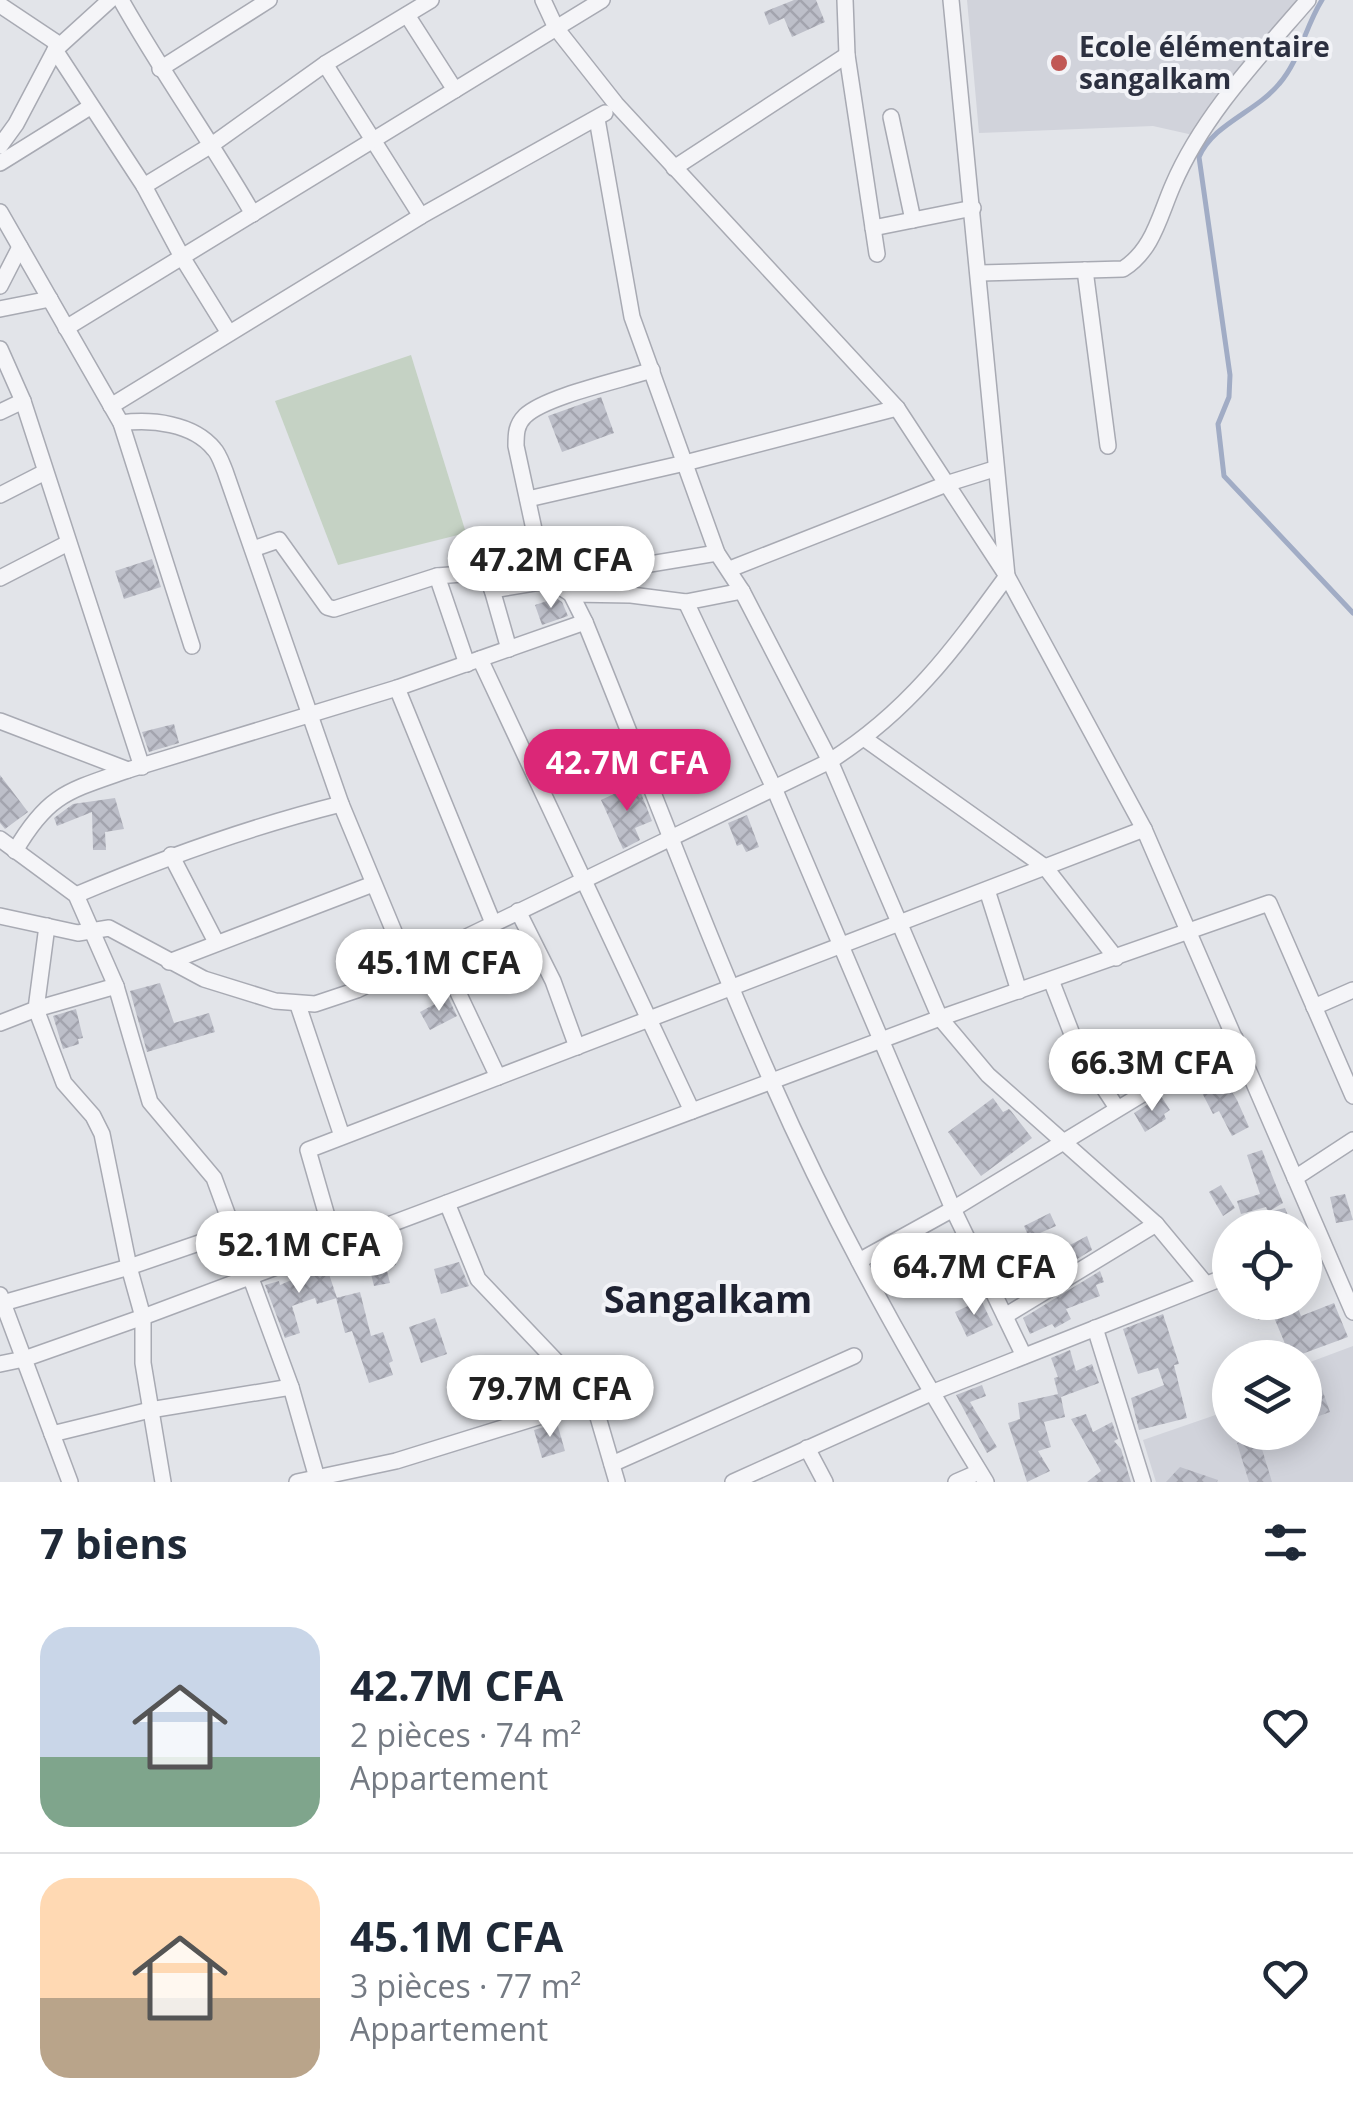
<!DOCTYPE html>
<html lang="fr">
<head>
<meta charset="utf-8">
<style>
	:root { --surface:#fff; --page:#f2f2f3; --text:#1f2937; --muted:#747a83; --line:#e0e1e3; --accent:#db2777 }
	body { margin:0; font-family:"Open Sans",sans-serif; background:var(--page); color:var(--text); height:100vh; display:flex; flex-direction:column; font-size:38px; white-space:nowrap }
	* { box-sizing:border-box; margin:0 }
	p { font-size:32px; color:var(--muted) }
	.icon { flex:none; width:55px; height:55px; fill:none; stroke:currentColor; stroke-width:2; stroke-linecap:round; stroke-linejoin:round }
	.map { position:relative; height:1482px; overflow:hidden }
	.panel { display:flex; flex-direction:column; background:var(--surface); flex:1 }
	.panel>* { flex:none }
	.controls { position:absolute; left:1212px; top:1210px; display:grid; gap:20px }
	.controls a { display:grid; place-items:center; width:110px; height:110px; border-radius:50%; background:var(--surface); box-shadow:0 5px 25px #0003; font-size:50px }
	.price { position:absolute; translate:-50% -85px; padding:0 22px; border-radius:35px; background:#fff; color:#222; font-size:32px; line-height:65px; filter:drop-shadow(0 2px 5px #0008) }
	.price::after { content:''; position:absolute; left:50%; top:60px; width:30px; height:22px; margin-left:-15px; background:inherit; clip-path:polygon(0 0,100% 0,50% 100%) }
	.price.on { background:var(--accent); color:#fff }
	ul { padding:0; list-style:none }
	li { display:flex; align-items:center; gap:30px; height:250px; padding:0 40px }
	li+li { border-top:2px solid var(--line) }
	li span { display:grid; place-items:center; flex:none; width:280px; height:200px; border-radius:30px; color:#555 }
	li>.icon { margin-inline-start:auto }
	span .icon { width:120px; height:120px; fill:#fffc; stroke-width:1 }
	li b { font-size:42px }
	h2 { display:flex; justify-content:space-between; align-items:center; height:120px; padding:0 40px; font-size:42px }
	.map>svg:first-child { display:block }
	.built { fill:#d1d3db }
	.pitch { fill:#c5d2c4 }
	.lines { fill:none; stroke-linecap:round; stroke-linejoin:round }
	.stream { stroke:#a1acc5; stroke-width:5 }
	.building { fill:url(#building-cross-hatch) }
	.street-casing { stroke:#a8aab3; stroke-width:18 }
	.street { stroke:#f5f5f8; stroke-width:15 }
	.poi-dot { fill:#c15855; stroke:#f2f3f7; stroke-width:4 }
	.labels { text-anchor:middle; stroke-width:8; stroke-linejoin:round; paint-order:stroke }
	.poi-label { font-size:28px; font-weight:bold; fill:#2c3040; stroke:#f2f3f7; text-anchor:start }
	.district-label { font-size:38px; font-weight:bold; fill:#1e2131; stroke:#f2f3f7 }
</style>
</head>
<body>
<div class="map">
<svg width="1353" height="1482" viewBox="0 0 1353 1482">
	<defs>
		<pattern id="building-cross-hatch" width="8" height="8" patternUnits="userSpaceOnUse" patternTransform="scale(2.5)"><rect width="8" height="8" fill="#bdbfc9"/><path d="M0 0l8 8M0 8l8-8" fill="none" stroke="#a3a4ae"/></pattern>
	</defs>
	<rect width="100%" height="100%" fill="#e2e4e9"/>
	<g class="built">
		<path d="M967,0H1303L1193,135L1153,126L979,133Z"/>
		<path d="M1353,1346V1482H1156L1143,1440L1227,1411L1223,1394L1230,1391V1432H1305V1364Z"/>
	</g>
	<path class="pitch" d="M411,355L466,533L338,565L275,401Z"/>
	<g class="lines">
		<path class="stream" d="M1322,0C1305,27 1300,60 1279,84C1256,112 1213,124 1199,157L1230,375L1229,397L1218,424L1224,476L1353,613"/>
	</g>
	<g class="building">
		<path d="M794,0H816L825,22L792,37L784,18L769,25L764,12Z"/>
		<path d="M601,397L614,433L562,452L548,416Z"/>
		<path d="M152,559L161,587L124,599L115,571Z"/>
		<path d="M556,598L562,602L568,616L542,625L535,605Z"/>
		<path d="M174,724L179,743L149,752L142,732Z"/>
		<path d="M0,775L28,812L5,829L0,823Z"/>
		<path d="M637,783L652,821L635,828L640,840L623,849L601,800Z"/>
		<path d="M115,798L124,829L105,832L106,850H93L92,812L57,826L54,818L73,804Z"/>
		<path d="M747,815L759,847L746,852L742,844L737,846L728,823Z"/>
		<path d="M160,983L174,1023L209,1013L215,1032L147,1052L130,991Z"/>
		<path d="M448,997L457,1016L430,1030L420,1012Z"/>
		<path d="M76,1009L83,1038L78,1039L79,1044L63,1049L53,1016Z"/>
		<path d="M1218,1071L1237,1100L1249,1127L1232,1136L1219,1111L1213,1114L1197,1083Z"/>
		<path d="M1161,1096L1170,1110L1164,1114L1166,1119L1145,1132L1134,1113Z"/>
		<path d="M993,1098L1003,1112L1009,1109L1011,1111L1032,1138L981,1176L948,1132Z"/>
		<path d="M1262,1150L1283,1203L1268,1212L1266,1207L1241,1214L1237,1201L1260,1194L1247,1155Z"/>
		<path d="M1221,1185L1235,1208L1223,1216L1209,1192Z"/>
		<path d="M1345,1194L1353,1220L1336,1223L1330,1197Z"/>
		<path d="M1285,1208L1293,1228H1274L1268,1212Z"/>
		<path d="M1050,1213L1056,1226L1040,1233L1053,1254L1087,1236L1092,1250L1029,1288L1036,1282L1016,1238L1027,1233L1024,1226Z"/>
		<path d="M391,1244L396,1265L386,1267L390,1283L374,1286L366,1254L374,1253L373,1248Z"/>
		<path d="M459,1262L469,1286L441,1294L434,1269Z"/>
		<path d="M326,1265L337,1298L317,1304L315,1298L292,1306L300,1333L285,1338L265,1285L279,1281L280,1285Z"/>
		<path d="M1100,1271L1104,1282L1096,1285L1100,1296L1066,1309L1071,1319L1055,1328L1052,1324L1030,1334L1023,1318Z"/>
		<path d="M360,1292L371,1336L383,1332L393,1361L389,1363L393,1375L369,1383L352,1331L345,1333L336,1298Z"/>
		<path d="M981,1300L993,1325L967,1337L955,1312Z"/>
		<path d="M1252,1302H1303L1297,1306L1301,1316L1334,1303L1348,1337L1291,1358L1273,1315L1258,1320Z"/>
		<path d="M1163,1314L1179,1364L1174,1365L1187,1418L1139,1430L1131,1398L1164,1385L1158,1368L1138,1374L1123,1329Z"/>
		<path d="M435,1318L447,1354L421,1363L409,1327Z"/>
		<path d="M1070,1350L1076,1371L1092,1364L1099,1383L1061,1397L1065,1417L1044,1422L1051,1447L1038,1451L1050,1471L1027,1482L1008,1423L1020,1419L1018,1403L1058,1394L1054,1378L1058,1377L1051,1358Z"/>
		<path d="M982,1385L986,1396L970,1402L997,1447L987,1453L956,1395Z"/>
		<path d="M1322,1389L1330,1412L1305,1421V1395Z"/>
		<path d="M1086,1414L1093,1432L1112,1422L1118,1439L1114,1441L1121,1449L1131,1482H1087L1101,1471L1071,1419Z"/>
		<path d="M557,1423L565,1451L542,1458L534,1430Z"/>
		<path d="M1258,1436L1272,1482H1249L1237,1443Z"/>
		<path d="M1180,1467L1218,1480L1217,1482H1166Z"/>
	</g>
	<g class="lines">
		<g class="street-casing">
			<g id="street">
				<path d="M121,0C162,73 211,141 253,214"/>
				<path d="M543,0L556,28L616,104L897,408L1007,576L1144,829L1353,1312"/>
				<path d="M845,0L847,55L877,254"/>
				<path d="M0,5L60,45"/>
				<path d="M407,15L455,90"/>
				<path d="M55,50L144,186L182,257L229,333"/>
				<path d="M325,64L421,216"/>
				<path d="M160,69L269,0"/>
				<path d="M891,117L913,220"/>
				<path d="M597,119L632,317L717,553L742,591L830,761L940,1018L988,1075L1156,1224L1205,1283"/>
				<path d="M0,146L16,124L55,50L110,0"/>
				<path d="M0,163L90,107"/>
				<path d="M674,168L847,55"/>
				<path d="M144,186L213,144L325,64L431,0"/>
				<path d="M0,212L121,423L192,646"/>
				<path d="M873,228L973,208"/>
				<path d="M1085,270L1108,446"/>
				<path d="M980,273L1123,269C1153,250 1159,217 1173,185C1203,115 1259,57 1308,0"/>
				<path d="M0,286L20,247"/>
				<path d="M0,309L50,299"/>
				<path d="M66,328L602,0"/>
				<path d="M0,349L23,401L142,767"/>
				<path d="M652,370C622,380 546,396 525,416C516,425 516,434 516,446L538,548L548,579L571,594L585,622C647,774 704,929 771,1080C832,1219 906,1353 986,1482"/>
				<path d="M111,406L421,216L605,113"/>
				<path d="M0,412L23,401"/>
				<path d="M121,423C151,419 193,423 214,449C219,454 222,464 225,471L341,804L407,963"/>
				<path d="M0,495L45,472"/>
				<path d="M528,499L685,463L897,408"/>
				<path d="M253,549L279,540L327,607L334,609L437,576L487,572L509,649"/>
				<path d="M730,569L949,483L994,469"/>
				<path d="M437,576L467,664"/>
				<path d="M0,578L68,543"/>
				<path d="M492,590L717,553"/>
				<path d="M571,594L631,595L686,602L742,591"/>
				<path d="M686,602L774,788L953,1209L1024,1356"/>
				<path d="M480,659L692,1111"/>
				<path d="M397,688L493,923"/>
				<path d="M0,721L128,770L397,688L585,622"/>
				<path d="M865,739L1045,867L1116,958"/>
				<path d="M0,839L76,895L116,986L150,1102L214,1178L291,1387L317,1478"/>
				<path d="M15,851C48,794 68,791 128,770"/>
				<path d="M171,855L216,942"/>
				<path d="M987,890L1019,991"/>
				<path d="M76,895C163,858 249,827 341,804"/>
				<path d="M518,911L553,981L577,1047"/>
				<path d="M0,916L78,933L109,928L204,979L275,1001L315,1004L357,990L830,761C909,711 953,650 1007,576L951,0"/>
				<path d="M438,950L498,1077"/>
				<path d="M169,962L373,884"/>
				<path d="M1051,980L1077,1047L1117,1108"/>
				<path d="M116,986L36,1009L64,1083L93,1116L102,1134L129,1267L143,1317V1363L163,1482"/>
				<path d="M298,1005L342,1136"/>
				<path d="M1314,1007L1353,990"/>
				<path d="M0,1023L36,1009L47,926"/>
				<path d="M1295,1178L1353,1140"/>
				<path d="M447,1203L478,1279L593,1400L617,1482"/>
				<path d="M335,1244L308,1150L1144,829"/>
				<path d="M859,1261L953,1209L1235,1038"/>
				<path d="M0,1295L70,1482"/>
				<path d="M3,1303L129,1267L234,1231"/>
				<path d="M1005,1316L1156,1224"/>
				<path d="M1095,1328L1143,1482"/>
				<path d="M0,1364L24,1359L143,1317L940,1018L1269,903L1353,1096"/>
				<path d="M52,1434L150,1410L291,1387"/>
				<path d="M807,1448L825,1482"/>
				<path d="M612,1464L854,1356"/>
				<path d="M297,1482L396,1461L593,1400"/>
				<path d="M733,1482L931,1393L1230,1275"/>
				<path d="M956,1482L979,1472"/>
			</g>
		</g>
		<use href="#street" class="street"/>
	</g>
	<circle class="poi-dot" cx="1059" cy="63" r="10"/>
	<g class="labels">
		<g class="poi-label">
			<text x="1079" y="57">Ecole élémentaire<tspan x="1079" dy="32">sangalkam</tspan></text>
		</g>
		<g class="district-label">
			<text x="708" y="1313">Sangalkam</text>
		</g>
	</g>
</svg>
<div class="controls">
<a><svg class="icon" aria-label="locate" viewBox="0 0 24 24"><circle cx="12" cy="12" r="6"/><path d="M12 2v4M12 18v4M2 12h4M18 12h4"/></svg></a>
<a><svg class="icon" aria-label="layers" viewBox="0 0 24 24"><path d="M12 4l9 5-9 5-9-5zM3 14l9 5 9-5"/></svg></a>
</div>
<b class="price" style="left:551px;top:611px">47.2M CFA</b>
<b class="price on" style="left:627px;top:814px">42.7M CFA</b>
<b class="price" style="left:439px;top:1014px">45.1M CFA</b>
<b class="price" style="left:1152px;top:1114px">66.3M CFA</b>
<b class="price" style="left:299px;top:1296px">52.1M CFA</b>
<b class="price" style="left:974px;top:1318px">64.7M CFA</b>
<b class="price" style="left:550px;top:1440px">79.7M CFA</b>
</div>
<section class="panel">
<h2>7 biens<svg class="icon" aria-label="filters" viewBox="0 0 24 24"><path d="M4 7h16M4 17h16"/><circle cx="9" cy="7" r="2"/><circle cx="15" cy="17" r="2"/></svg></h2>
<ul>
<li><span style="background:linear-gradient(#c9d6e8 65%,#7fa58c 0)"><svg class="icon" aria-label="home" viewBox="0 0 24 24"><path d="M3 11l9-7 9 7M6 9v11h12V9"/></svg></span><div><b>42.7M CFA</b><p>2 pièces · 74 m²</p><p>Appartement</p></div><svg class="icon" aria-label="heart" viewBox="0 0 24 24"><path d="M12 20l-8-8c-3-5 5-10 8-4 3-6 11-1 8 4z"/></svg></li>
<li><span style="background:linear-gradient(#ffd9b3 60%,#b9a48a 0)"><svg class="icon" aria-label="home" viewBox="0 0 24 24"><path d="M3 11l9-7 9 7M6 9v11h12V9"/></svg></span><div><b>45.1M CFA</b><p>3 pièces · 77 m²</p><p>Appartement</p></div><svg class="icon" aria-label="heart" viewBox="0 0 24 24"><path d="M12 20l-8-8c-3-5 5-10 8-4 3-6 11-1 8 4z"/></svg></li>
</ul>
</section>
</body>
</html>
